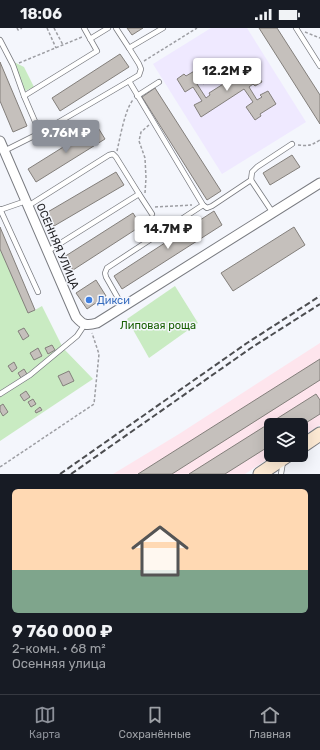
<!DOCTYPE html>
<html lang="ru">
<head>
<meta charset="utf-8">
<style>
	:root { --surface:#171b24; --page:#242831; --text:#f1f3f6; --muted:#9ea1a6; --line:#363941; --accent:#8c9099 }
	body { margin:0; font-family:Rubik,sans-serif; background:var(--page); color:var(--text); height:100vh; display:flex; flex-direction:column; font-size:15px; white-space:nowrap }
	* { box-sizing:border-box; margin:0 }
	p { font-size:13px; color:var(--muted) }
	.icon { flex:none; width:22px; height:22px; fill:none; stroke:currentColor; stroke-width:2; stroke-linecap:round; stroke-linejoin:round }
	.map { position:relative; height:446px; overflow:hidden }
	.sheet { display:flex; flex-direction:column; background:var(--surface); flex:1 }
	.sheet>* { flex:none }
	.tools { position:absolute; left:264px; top:390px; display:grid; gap:8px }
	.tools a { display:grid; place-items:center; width:44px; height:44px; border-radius:6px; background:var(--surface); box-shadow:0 4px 16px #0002; font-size:20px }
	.price { position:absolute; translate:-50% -34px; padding:0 9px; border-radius:4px; background:#fff; color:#222; font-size:13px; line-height:26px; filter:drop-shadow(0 1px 2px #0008) }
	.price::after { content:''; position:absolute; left:50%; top:24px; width:12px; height:9px; margin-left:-6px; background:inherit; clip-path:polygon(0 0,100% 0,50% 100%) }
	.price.active { background:var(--accent); color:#fff }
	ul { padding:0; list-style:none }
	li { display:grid; align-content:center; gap:8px; height:212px; padding:0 12px }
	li+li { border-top:1px solid var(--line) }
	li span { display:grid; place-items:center; height:124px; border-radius:6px; color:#555 }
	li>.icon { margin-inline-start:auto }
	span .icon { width:72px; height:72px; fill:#fffc; stroke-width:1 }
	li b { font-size:17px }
	.status { display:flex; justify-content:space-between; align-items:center; height:28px; padding:0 20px; background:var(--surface); direction:ltr }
	.status svg { height:11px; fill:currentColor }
	.menu { display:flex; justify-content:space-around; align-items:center; height:56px; border-top:1px solid var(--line); background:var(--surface); font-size:11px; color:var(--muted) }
	.menu a { display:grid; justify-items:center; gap:2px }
	.menu .active { color:var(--accent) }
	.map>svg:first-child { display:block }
	.industrial { fill:#fee5ed }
	.education { fill:#efe9ff }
	.green { fill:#c9ebc2 }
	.building { fill:#c5c0bc; stroke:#837f7b }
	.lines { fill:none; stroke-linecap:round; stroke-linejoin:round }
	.lane-casing { stroke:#797b80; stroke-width:6 }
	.street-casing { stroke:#797b80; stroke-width:11 }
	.secondary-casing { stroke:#797b80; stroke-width:15 }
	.path { stroke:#9d9ea3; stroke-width:1.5; stroke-dasharray:3 2; stroke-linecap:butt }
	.lane { stroke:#fff; stroke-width:4.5 }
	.street { stroke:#fff; stroke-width:9 }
	.secondary { stroke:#fdead4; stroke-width:13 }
	.rail { stroke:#4c4d50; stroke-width:2; stroke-dasharray:6 3; stroke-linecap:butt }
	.shop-dot { fill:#3f7fe0; stroke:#f4f6fc; stroke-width:1.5 }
	.labels { text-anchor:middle; stroke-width:3; stroke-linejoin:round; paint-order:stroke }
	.street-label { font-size:11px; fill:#1e1e21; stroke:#f4f6fc }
	.shop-label { font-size:11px; fill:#366cbe; stroke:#f4f6fc; text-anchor:start }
	.park-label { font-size:11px; fill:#186003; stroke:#f4f6fc }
</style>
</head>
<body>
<div class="status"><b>18:06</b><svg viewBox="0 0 49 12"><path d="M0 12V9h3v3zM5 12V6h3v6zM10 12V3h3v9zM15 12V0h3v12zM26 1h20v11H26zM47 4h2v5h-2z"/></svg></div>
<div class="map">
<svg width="320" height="446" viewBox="0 0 320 446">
	<rect width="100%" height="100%" fill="#f4f6fc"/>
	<path class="industrial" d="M320,315V397L301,409V397H271V427H274L245,446H113L179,406Z"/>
	<path class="education" d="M211,0H247L306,94L222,146L153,36Z"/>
	<g class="green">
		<path d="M10,32L24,39L34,59L25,63Z"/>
		<path d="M0,221L28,284L35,282L42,278L63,320L93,351L0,413Z"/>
		<path d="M175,258L198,295L149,330L127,291Z"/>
	</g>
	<g class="building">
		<path d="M127,0H143L132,7Z"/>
		<path d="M259,0H277L320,67V96Z"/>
		<path d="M120,26L129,39L60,83L52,70Z"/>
		<path d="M0,34L27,98L13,104L0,73Z"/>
		<path d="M201,39L209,52L203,56L201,54L197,56L206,70L210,67L209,65L236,48L237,50L253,40L262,54L255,58L253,56L249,59L257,72L262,69L260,67L268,63L276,76L260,86L261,88L255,92L246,79L253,74L244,61L201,89L194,77L202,73L193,59L185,64L177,51L184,46L186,48Z"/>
		<path d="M155,60L221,163L207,172L142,69Z"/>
		<path d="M97,98L105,111L36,154L28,141Z"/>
		<path d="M292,127L300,139L270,157L263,145Z"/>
		<path d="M116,144L124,157L54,198L46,185Z"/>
		<path d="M214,183L222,197L122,261L114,248Z"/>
		<path d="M133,185L141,198L73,242L64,229Z"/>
		<path d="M0,199L35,282L28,285L0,221Z"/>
		<path d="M294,199L305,217L233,263L221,245Z"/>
		<path d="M96,252L106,268L87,281L76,265Z"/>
		<path d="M24,300L29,308L23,312L18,303Z"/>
		<path d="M52,317L55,322L48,326L45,320Z"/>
		<path d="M38,320L42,328L34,332L30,325Z"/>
		<path d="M320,331V352L172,446H138Z"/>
		<path d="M14,334L17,340L12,344L8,338Z"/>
		<path d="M24,341L27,346L21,350L18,345Z"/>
		<path d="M69,343L74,353L63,358L58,348Z"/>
		<path d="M26,363L30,369L24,373L20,367Z"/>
		<path d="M316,366L320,372V386L301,398V397H271V417L225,446H189Z"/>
		<path d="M33,371L36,376L31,379L28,374Z"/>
		<path d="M3,376L8,384L3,388L0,383V378Z"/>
		<path d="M40,379L42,382L36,385L35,383Z"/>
	</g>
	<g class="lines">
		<g class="lane-casing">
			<g id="lane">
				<path d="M116,0L129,20L163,0"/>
				<path d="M296,0L320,38"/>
				<path d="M90,11L108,0"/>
				<path d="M0,12L13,37L24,68"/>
				<path d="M129,53L139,47L141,41L139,36L129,20"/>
				<path d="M137,68L159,54"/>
				<path d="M40,105L24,68L97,23L84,0"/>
				<path d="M4,123L40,105L129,53L203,177L207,180L212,178L251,152L273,185"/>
				<path d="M251,152L252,144L257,139L292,116"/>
				<path d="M139,166L152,186"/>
				<path d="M28,178L109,127L113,126L116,129L139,166L48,223"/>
				<path d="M0,181L38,264"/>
				<path d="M0,182L26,173"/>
				<path d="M123,279L106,249L105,245L107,240L203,177"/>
				<path d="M0,366L30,347L77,308L85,296"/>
				<path d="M281,446L283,434"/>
			</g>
		</g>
		<g class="street-casing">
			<path id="street" d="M0,113L76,289C83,297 86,298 97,295L320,155"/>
		</g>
		<g class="secondary-casing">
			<g id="secondary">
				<path d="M301,419L320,406"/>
				<path d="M260,446L288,427"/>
			</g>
		</g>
		<g class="path">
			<path d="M17,0L18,2L22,0"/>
			<path d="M47,0L56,20"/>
			<path d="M54,0L63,17"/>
			<path d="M305,4L320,10"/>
			<path d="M144,33L197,0"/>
			<path d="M19,35L82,9"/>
			<path d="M298,117C309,118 310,118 320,112"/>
			<path d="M117,123C120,110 125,81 133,72"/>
			<path d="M145,165L146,150L145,130L139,113L141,104L149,97"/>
			<path d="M155,179L192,177"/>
			<path d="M0,439L94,376L99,326L92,305"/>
		</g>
		<use href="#lane" class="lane"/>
		<use href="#street" class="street"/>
		<use href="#secondary" class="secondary"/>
		<g class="rail">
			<path d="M60,446L247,315L320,268"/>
			<path d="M71,446L251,320L320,276"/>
		</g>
	</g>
	<circle class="shop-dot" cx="89" cy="272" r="4"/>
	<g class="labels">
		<g class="street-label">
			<text transform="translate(58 218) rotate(67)" y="4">ОСЕННЯЯ УЛИЦА</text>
		</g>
		<g class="shop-label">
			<text x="97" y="276">Дикси</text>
		</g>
		<g class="park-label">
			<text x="158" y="301">Липовая роща</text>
		</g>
	</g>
</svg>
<div class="tools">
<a><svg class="icon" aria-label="layers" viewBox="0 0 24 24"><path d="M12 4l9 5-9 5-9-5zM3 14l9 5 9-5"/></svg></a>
</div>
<b class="price" style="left:227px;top:64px">12.2M ₽</b>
<b class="price active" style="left:66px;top:126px">9.76M ₽</b>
<b class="price" style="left:168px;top:222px">14.7M ₽</b>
</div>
<section class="sheet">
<ul>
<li><span style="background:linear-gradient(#ffd9b3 65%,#7fa58c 0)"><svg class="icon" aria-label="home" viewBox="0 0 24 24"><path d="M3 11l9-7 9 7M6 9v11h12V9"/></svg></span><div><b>9 760 000 ₽</b><p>2-комн. · 68 m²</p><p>Осенняя улица</p></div></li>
</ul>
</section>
<nav class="menu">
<a class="active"><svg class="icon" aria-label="map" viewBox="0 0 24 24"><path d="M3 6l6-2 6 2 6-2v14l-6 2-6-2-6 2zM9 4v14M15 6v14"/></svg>Карта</a>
<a><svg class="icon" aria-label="saved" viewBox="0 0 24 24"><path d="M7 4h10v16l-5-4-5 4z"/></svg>Сохранённые</a>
<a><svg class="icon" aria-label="home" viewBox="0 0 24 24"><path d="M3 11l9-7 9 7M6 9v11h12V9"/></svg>Главная</a>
</nav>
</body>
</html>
